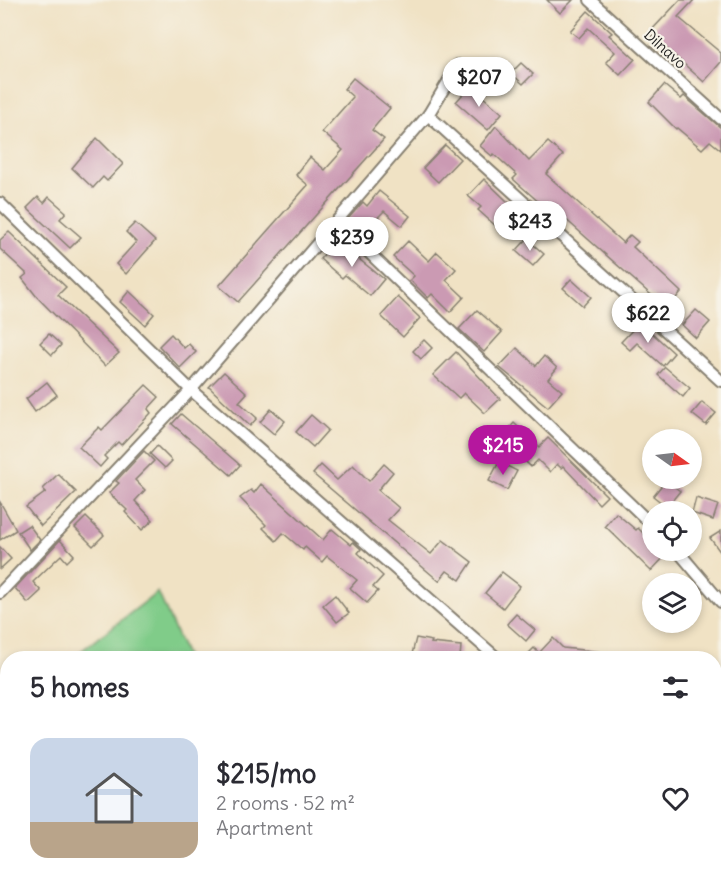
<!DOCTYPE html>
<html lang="en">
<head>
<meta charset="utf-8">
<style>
	:root { --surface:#fff; --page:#f2f2f3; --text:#2b2b33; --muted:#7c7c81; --line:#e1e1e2; --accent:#b5179e }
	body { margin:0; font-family:Delius,sans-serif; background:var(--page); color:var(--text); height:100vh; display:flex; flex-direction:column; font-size:22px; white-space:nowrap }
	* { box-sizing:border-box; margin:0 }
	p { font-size:20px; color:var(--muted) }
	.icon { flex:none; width:33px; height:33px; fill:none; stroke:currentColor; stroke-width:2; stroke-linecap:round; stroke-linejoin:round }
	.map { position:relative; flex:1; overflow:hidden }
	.details { position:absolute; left:0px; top:651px; width:722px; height:236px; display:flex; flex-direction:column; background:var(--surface); border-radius:24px 24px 0 0; box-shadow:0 3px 9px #0003 }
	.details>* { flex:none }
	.needle { width:39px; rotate:104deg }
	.tools { position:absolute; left:642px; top:429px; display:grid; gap:12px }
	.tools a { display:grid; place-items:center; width:60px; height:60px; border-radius:50%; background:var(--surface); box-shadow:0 3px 9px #0003; font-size:30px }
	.price { position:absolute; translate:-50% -51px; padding:0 14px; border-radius:21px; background:#fff; color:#222; font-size:20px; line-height:39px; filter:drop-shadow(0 2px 3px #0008) }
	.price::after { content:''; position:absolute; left:50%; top:36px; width:18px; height:14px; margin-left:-9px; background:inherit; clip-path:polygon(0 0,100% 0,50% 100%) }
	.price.selected { background:var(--accent); color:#fff }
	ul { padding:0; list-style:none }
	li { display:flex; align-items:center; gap:18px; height:150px; padding:0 30px }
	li+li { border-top:2px solid var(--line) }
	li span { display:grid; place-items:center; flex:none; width:168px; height:120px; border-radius:18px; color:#555 }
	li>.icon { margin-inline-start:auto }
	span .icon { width:72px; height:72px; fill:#fffc; stroke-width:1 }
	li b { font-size:26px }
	h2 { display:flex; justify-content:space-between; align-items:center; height:72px; padding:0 30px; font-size:26px }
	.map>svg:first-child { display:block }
	.green { fill:#80cc89; stroke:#4e7452; stroke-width:1.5 }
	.building { fill:#cb9ab3 }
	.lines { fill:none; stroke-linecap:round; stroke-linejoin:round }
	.service-casing { stroke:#867f70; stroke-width:8 }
	.minor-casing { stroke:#867f70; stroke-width:14 }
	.tertiary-casing { stroke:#867f70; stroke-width:16 }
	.service { stroke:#fff; stroke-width:5 }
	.minor { stroke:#fff; stroke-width:10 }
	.tertiary { stroke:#fff; stroke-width:14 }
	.labels { text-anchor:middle; stroke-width:4.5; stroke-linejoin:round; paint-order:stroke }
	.street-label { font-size:15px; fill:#1c1c1c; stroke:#f7f3e8 }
</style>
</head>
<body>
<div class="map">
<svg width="721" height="886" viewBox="0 0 721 886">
	<rect width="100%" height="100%" fill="#f7f3e8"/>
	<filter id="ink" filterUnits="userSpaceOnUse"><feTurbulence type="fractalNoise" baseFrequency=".0167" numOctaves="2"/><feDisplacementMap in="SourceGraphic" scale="12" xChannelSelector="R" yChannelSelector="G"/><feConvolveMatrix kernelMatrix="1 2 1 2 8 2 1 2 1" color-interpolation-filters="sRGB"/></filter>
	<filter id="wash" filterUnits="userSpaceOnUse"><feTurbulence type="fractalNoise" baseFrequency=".008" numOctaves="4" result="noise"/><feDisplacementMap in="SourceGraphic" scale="24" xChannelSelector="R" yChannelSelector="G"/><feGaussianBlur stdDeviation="1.35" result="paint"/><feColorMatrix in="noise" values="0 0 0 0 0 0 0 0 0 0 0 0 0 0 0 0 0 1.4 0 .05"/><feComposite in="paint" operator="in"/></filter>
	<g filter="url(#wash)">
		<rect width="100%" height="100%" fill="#f0e2c4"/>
		<g class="green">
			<path d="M158,592L187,658H72Z"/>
			<path d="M7,708V875L0,872V714Z"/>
			<path d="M16,879H286L273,886H32Z"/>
		</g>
		<g id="blocks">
			<g class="building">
				<path d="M547,0H573L560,13Z"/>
				<path d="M680,0H694L678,17L721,53V62L704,82L649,33Z"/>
				<path d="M588,11L612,33L609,35L635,59L620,75L606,62L615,52L588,28L579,38L570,31Z"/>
				<path d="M521,63L533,74L523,84L511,73Z"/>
				<path d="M353,78L390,108L372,130L384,139L238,302L219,286L308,185L296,175L310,157L325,170L343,150L322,132L353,97L344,89Z"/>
				<path d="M664,85L681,99L684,96L721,128V150L710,141L702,149L677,128L676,129L649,102Z"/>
				<path d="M470,86L502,113L488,130L456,102Z"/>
				<path d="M496,126L529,161L548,142L563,155L546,174L623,243L630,235L638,242L633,247L681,292L667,309L562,216L559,220L541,204L513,179L517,175L494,154L492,156L480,146Z"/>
				<path d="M97,138L123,164L107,181L103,177L93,188L72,168Z"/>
				<path d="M445,145L460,159L438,182L423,168Z"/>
				<path d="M484,179L531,224L521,234L506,220L498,228L478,210L481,207L468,196Z"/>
				<path d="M379,191L410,216L402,226L384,211L362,234L347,220L363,202L367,206Z"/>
				<path d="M38,197L44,203L49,197L66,212L60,219L81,237L70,248L27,208Z"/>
				<path d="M135,223L155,241L126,274L116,264L136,242L126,232Z"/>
				<path d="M9,232L66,287L58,295L119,353L105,366L37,297L22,278L27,274L0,249V240Z"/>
				<path d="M527,239L544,254L533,266L516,251Z"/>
				<path d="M336,241L384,279L370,296L345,275L342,278L320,259Z"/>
				<path d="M408,241L429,261L437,252L456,269L446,280L464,297L450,312L432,294L428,298L410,280L414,276L393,257Z"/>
				<path d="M571,279L591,297L583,306L563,288Z"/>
				<path d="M129,291L154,314L145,325L120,302Z"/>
				<path d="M398,297L420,318L403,337L381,316Z"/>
				<path d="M477,310L502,332L484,352L459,329Z"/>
				<path d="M696,310L710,322L696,338L682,325Z"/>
				<path d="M640,322L674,353L663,366L637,343L630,350L621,342Z"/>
				<path d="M49,334L61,345L52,355L40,343Z"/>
				<path d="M171,334L184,348L189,344L196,352L180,368L159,346Z"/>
				<path d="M424,340L432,348L421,359L413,351Z"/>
				<path d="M517,348L536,366L544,356L557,368L548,379L562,391L548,407L499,367Z"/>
				<path d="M456,352L500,399L485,413L464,393L459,398L433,375Z"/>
				<path d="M665,367L690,388L683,397L658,375Z"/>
				<path d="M224,372L247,393L239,402L257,418L250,426L209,387Z"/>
				<path d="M47,382L57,395L35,412L26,399Z"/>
				<path d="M146,385L159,397L148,409L151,413L121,445L118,442L104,456L107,459L100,467L79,447L99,427L102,430Z"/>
				<path d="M702,402L716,413L706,425L692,414Z"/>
				<path d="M271,409L285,421L274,434L260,422Z"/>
				<path d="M181,414L240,465L231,475L172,424Z"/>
				<path d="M311,415L328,430L313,447L296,432Z"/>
				<path d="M514,423L539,447L548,438L607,496L599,504L563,466L561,468L557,464L550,472L538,460L531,467L524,460L531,454L507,431Z"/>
				<path d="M157,446L172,461L165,468L150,454Z"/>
				<path d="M144,451L154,461L135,480L145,490L135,501L153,520L142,530L125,512L127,510L109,493L119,483L116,481Z"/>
				<path d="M499,462L517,471L507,490L489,481Z"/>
				<path d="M384,464L393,472L378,490L399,508L388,520L431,554L443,540L472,562L460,580L447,571L439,581L313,474L321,465L337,480L353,465L369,481Z"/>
				<path d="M58,474L76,492L41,526L26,507L46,492L43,489Z"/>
				<path d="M666,480L680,491L667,507L653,496Z"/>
				<path d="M261,484L323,540L332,529L351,545L353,542L361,549L358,553L383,576L373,587L378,591L367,603L350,588L357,580L327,556L322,562L305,547L303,550L283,533L276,541L263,528L266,525L240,498L251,490L254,493Z"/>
				<path d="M696,498L718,505L713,520L692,513Z"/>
				<path d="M0,502L16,530L0,540Z"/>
				<path d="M616,513L636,530L638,528L652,542V550H661L666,555L651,571L605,526Z"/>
				<path d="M86,517L104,535L93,546L75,528Z"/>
				<path d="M29,525L40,540L30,550L18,532Z"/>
				<path d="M721,531V553L710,538Z"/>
				<path d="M60,540L74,555L67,562L61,555L33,582L41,591L28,603L15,588Z"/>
				<path d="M0,547L11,559L0,569Z"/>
				<path d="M502,572L520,586L503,608L485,593Z"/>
				<path d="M335,595L349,613L337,622L323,605Z"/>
				<path d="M516,614L535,630L526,641L507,624Z"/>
				<path d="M416,638L432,641L431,643L461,646L460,658H411Z"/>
				<path d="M553,638L563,648L603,652V658H524L534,648L539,653Z"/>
			</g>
		</g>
	</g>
	<g filter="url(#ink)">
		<use href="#blocks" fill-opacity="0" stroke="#867f70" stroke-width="1.5"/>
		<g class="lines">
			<g class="service-casing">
				<path id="service" d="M0,815L8,808"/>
			</g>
			<g class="minor-casing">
				<g id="minor">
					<path d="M590,0L721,119"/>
					<path d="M428,115L721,381"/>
					<path d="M0,203L191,390L497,658"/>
					<path d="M337,222L652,525"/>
					<path d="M677,550L721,602"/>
					<path d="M0,593L191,390L428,115L458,65"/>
					<path d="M714,858L721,865"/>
					<path d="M0,879L18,886"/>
					<path d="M531,879L539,886"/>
				</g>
			</g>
			<g class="tertiary-casing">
				<g id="tertiary">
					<path d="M714,685L721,681"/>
					<path d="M329,886L350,879"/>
				</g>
			</g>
			<use href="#service" class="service"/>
			<use href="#minor" class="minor"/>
			<use href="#tertiary" class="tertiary"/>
		</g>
	</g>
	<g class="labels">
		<g class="street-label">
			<text transform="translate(665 49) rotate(42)" y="5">Dilnavo</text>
		</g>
	</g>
</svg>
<div class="tools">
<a><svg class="needle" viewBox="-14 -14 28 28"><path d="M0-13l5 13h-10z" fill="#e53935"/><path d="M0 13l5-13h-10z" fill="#7c7c81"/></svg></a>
<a><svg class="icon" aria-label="locate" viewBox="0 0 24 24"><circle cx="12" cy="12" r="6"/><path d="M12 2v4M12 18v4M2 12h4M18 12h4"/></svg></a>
<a><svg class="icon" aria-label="layers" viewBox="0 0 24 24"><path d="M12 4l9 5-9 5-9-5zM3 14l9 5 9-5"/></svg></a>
</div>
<b class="price" style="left:479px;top:108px">$207</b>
<b class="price" style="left:530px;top:252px">$243</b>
<b class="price" style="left:352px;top:268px">$239</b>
<b class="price" style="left:648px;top:344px">$622</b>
<b class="price selected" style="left:503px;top:476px">$215</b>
<section class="details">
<h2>5 homes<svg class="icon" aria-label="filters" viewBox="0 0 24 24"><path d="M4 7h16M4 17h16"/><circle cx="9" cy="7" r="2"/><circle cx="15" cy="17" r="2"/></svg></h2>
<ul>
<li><span style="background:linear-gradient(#c9d6e8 70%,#b9a48a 0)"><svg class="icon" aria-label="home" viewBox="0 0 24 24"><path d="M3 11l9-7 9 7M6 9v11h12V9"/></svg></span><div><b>$215/mo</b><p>2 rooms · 52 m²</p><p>Apartment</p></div><svg class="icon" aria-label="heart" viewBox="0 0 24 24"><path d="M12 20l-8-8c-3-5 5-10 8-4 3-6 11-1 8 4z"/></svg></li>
</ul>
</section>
</div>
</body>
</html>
